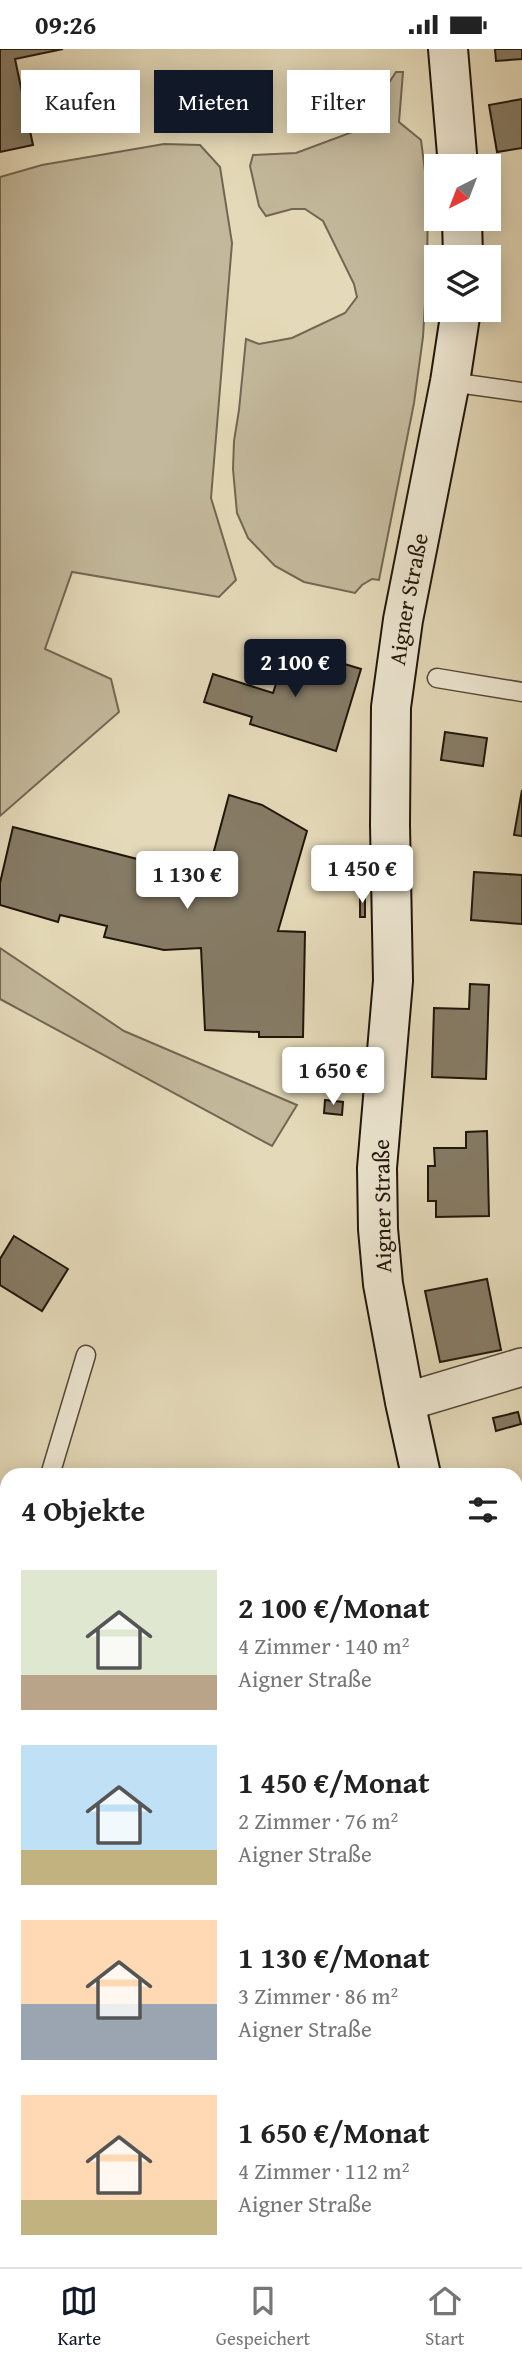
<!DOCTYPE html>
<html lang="de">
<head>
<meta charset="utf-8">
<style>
	:root { --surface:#fff; --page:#f6f6f6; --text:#222; --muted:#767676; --line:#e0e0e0; --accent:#111827 }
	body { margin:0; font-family:"Gentium Book Plus",serif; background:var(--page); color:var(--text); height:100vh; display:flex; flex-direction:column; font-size:26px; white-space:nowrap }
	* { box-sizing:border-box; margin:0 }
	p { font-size:23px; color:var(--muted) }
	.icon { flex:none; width:38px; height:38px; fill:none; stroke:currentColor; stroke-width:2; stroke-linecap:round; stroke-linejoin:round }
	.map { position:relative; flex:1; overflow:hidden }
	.sheet { position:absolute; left:0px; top:1419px; width:523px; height:800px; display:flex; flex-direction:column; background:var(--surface); border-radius:21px 21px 0 0; box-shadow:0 4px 18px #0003 }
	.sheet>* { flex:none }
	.hud { position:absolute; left:21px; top:21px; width:481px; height:63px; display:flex; gap:14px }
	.needle { width:46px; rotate:222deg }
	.tools { position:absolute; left:424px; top:105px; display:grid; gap:14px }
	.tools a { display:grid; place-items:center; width:77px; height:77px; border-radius:0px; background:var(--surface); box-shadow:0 4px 18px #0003; font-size:35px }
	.price { position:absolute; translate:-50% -60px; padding:0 16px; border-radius:7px; background:#fff; color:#222; font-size:23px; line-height:46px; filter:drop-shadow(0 2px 4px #0008) }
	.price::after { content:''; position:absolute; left:50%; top:42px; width:21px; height:16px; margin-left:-10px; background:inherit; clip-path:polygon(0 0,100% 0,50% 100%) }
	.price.selected { background:var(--accent); color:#fff }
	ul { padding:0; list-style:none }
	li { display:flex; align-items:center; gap:21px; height:175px; padding:0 21px }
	li span { display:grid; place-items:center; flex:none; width:196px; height:140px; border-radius:0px; color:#555 }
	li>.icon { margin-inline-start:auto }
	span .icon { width:84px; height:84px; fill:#fffc; stroke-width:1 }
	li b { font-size:30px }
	h2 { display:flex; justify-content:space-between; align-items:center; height:84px; padding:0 21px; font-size:30px }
	.pill { padding:0 24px; border-radius:0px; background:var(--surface); box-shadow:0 4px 18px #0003; font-size:24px; line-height:63px }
	.pill.selected { background:var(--accent); color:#fff }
	.status { display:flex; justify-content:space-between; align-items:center; height:49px; padding:0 35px; background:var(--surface); direction:ltr }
	.status svg { height:19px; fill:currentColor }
	.dock { display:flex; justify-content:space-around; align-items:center; height:98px; border-top:2px solid var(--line); background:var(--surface); font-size:19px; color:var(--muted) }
	.dock a { display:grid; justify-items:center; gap:4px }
	.dock .selected { color:var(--accent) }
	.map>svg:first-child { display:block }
	.green { fill:#c3b89b; stroke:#726753; stroke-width:2 }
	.building { fill:#867b65; stroke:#20160b; stroke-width:2 }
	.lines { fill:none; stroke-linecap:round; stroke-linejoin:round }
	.service-casing { stroke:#514736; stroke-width:21 }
	.minor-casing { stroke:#514736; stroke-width:40 }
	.tertiary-casing { stroke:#514736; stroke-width:42 }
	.secondary-casing { stroke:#20160b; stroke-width:42 }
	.path { stroke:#20160b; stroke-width:4.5; stroke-dasharray:5 3.5; stroke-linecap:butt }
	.service { stroke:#ede6d1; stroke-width:18 }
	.minor { stroke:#ede6d1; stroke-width:37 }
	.tertiary { stroke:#ede6d1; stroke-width:38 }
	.secondary { stroke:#ede6d1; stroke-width:38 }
	.labels { text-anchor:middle; stroke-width:5; stroke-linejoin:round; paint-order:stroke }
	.street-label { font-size:23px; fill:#20160b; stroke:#ede6d1 }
</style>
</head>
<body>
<div class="status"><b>09:26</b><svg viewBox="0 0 49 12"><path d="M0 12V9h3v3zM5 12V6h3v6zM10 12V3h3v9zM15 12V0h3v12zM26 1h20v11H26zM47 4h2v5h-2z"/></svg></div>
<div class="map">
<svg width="522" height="2218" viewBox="0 0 522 2218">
	<rect width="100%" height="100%" fill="#e4d9b8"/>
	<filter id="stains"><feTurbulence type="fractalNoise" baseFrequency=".00286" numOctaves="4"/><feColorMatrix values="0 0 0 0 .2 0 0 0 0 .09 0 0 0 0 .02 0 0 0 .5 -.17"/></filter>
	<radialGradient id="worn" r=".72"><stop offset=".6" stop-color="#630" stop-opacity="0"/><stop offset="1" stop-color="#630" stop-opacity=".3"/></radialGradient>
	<g class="green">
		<path d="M396,23H403L399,73L421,91L428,145L427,220L423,288L414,354L379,531L372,530L362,536L355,544L304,533L275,517L248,489L237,464L233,420L234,392L239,361L246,290L259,295L292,289L345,264L357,248L354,235L323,172L305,160H292L266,167L259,157L250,117L253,106L296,104L358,81Z"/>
		<path d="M164,95L200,96L220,118L232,194L211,449L236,531L219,548L72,523L45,600L111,630L119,663L0,767V128L42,116Z"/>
		<path d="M0,899L124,982L297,1056L272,1097L0,950Z"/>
		<path d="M522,2021V2112L516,2096V2022Z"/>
	</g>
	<g class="building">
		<path d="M0,0H63L15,10L33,96L0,103Z"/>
		<path d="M495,0H522V10L496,12Z"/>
		<path d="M522,50V99L497,103L489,56Z"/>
		<path d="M288,598L361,620L336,702L250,675L252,668L204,653L213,625L273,644Z"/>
		<path d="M445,683L487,689L483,717L441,711Z"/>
		<path d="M522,741V787L514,786Z"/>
		<path d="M229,746L262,756L307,782L278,882L305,883L303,988H259V983L205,981L201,899L164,901L104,888L107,877L60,866L58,873L0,856V834L13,778L207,828Z"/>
		<path d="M474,823L522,826V875L471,871Z"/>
		<rect x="360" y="845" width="5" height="23"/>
		<path d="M470,935L489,936L486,1030L432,1028L434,959L469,960Z"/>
		<path d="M325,1051L343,1053L342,1066L324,1064Z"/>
		<path d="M487,1082L489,1167L436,1168V1152H428V1117H435L434,1099H466V1083Z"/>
		<path d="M14,1187L68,1220L42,1262L0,1236V1210Z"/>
		<path d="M487,1230L501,1301L440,1313L425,1242Z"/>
		<path d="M518,1363L521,1375L496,1382L493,1369Z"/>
		<path d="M301,1420L311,1426H291Z"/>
		<path d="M522,1460V1547L516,1548V1461Z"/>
		<path d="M522,1547V1605L516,1606V1548Z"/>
		<rect x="516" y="1659" width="6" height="95"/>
		<path d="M522,1785V1871L516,1872V1786Z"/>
		<path d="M0,1861L7,1864V1881L0,1897Z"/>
		<path d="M522,1948V2017H516V1949Z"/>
	</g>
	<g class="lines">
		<g class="service-casing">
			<g id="service">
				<path d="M450,333L522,343"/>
				<path d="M437,629L522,643"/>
				<path d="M50,1426L86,1306"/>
				<path d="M0,1591L7,1568"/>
				<path d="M240,2212L241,2218"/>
			</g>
		</g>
		<g class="minor-casing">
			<g id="minor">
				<path d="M405,1353L522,1318"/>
				<path d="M516,1896H522"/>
				<path d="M0,2148L7,2134"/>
			</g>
		</g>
		<g class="tertiary-casing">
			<path id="tertiary" d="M0,1706L7,1709"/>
		</g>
		<g class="secondary-casing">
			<g id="secondary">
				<path d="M448,0L458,117"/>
				<path d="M462,170L463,208"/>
				<path id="s1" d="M421,1426L405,1353L383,1235L378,1180L377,1119L393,932L390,776L391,658L403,571L450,333L461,261"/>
				<path d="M499,2212L500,2218"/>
			</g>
		</g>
		<g class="path">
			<path d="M516,2126H522"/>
			<path d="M310,2212L323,2218"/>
			<path d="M357,2218L358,2215L369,2218"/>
		</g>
		<use href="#service" class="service"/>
		<use href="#minor" class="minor"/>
		<use href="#tertiary" class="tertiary"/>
		<use href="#secondary" class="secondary"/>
	</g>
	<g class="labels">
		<g class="street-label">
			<text dy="8" stroke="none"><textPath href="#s1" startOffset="882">Aigner Straße</textPath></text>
			<text transform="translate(382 1157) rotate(-91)" y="8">Aigner Straße</text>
		</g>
	</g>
	<rect width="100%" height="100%" filter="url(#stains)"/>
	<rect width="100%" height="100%" fill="url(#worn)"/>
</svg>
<div class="tools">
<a><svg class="needle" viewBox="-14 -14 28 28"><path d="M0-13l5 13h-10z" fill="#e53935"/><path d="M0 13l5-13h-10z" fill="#767676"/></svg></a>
<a><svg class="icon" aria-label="layers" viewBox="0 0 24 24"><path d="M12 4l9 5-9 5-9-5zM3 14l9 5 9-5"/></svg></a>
</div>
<b class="price selected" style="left:295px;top:650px">2 100 €</b>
<b class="price" style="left:362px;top:856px">1 450 €</b>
<b class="price" style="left:187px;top:862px">1 130 €</b>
<b class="price" style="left:333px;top:1058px">1 650 €</b>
<div class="hud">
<a class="pill">Kaufen</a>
<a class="pill selected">Mieten</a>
<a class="pill">Filter</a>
</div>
<section class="sheet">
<h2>4 Objekte<svg class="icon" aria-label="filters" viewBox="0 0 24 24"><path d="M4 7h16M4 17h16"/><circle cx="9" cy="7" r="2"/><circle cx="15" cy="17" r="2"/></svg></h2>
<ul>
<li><span style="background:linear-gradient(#dfe7d0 75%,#b9a48a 0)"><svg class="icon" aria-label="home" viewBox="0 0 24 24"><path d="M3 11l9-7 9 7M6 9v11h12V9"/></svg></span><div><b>2 100 €/Monat</b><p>4 Zimmer · 140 m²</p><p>Aigner Straße</p></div></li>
<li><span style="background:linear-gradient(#bfe0f5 75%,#c2b280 0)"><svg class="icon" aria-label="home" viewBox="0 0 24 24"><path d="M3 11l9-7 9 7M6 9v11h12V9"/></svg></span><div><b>1 450 €/Monat</b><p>2 Zimmer · 76 m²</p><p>Aigner Straße</p></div></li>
<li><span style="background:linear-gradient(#ffd9b3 60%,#9aa5b1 0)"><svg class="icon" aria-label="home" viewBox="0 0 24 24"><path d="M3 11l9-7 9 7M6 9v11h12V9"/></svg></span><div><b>1 130 €/Monat</b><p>3 Zimmer · 86 m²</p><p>Aigner Straße</p></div></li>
<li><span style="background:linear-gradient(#ffd9b3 75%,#c2b280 0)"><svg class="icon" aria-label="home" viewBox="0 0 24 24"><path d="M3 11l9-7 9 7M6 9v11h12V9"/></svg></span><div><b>1 650 €/Monat</b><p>4 Zimmer · 112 m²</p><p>Aigner Straße</p></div></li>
</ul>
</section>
</div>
<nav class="dock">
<a class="selected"><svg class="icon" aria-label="map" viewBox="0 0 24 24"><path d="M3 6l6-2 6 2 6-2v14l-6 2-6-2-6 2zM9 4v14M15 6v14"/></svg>Karte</a>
<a><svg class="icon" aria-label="saved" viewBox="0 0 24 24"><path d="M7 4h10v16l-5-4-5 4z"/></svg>Gespeichert</a>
<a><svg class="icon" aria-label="home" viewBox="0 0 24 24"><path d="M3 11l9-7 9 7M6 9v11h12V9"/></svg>Start</a>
</nav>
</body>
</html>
